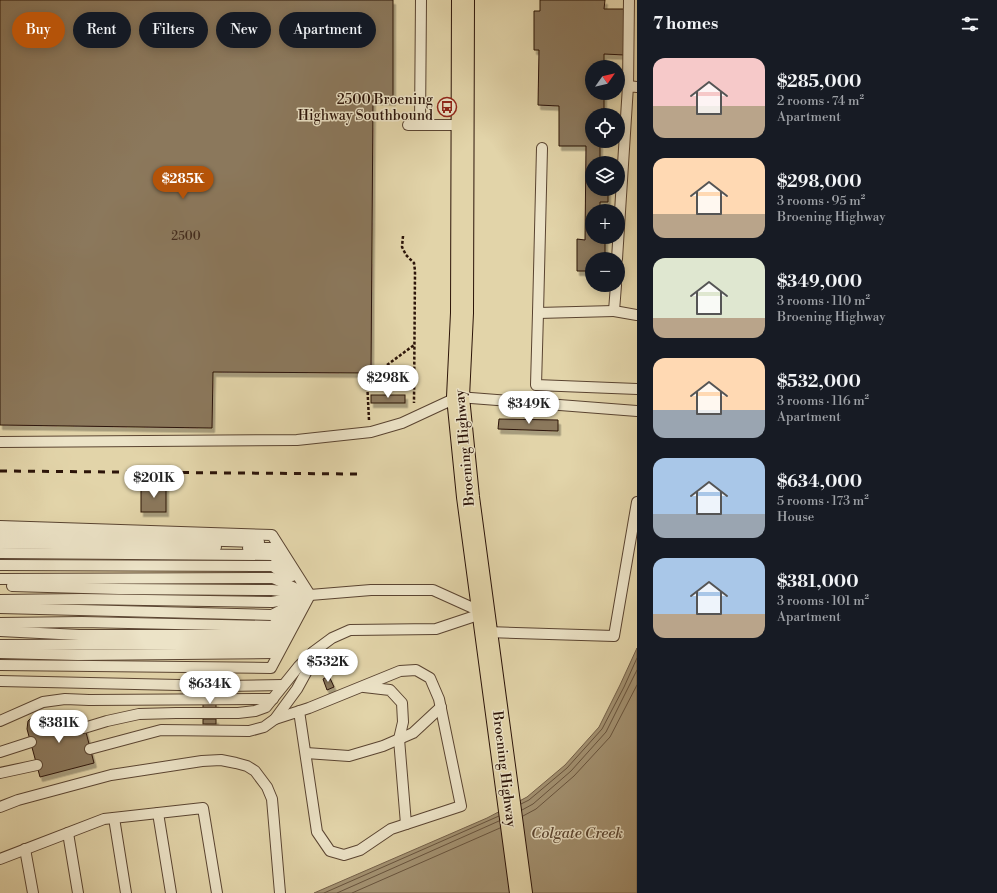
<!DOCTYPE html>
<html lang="en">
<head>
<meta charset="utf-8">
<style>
	:root { --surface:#171b24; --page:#20242c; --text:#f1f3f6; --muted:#9ea1a6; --accent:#b45309 }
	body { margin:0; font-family:"Libre Bodoni",serif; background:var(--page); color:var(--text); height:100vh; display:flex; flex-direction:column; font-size:15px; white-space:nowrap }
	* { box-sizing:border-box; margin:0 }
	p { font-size:13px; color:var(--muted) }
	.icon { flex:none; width:22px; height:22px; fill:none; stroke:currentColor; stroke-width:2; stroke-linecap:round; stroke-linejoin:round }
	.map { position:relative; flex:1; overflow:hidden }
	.side { display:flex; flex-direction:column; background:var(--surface); width:360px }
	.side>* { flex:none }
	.top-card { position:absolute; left:12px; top:12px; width:380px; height:36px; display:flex; gap:8px }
	.needle { width:26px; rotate:56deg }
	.controls { position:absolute; left:585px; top:60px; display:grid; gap:8px }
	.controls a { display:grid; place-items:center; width:40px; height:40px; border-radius:50%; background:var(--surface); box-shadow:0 2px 10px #0003; font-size:20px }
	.price { position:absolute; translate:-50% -34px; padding:0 9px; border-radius:14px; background:#fff; color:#222; font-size:13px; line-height:26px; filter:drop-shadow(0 1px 2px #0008) }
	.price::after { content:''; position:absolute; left:50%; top:24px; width:12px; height:9px; margin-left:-6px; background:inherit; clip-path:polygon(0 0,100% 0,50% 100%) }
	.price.current { background:var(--accent); color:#fff }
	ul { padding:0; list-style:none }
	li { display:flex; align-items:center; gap:12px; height:100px; padding:0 16px }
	li span { display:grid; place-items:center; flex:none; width:112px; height:80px; border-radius:12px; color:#555 }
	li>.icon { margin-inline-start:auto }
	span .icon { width:48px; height:48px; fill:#fffc; stroke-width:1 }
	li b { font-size:17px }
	h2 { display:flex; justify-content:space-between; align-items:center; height:48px; padding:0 16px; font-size:17px }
	.tag { padding:0 14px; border-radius:18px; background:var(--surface); box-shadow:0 2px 10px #0003; font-size:14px; line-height:36px }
	.tag.current { background:var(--accent); color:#fff }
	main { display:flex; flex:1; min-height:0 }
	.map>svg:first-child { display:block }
	.water { fill:#a49373; stroke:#746049 }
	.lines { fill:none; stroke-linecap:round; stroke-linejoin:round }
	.shore { stroke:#68543e; stroke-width:1 }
	.building { fill:#8b785c; stroke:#2c1409; filter:url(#shadow) }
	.lane-casing { stroke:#5a4431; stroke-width:12 }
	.primary-casing { stroke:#2c1409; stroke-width:24 }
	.path { stroke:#2c1409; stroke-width:2.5; stroke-dasharray:3 2; stroke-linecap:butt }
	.lane { stroke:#ece3c7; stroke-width:10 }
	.primary { stroke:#e2d4a9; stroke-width:22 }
	.rail { stroke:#2c1409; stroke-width:3; stroke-dasharray:7 7; stroke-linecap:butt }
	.labels { text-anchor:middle; stroke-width:3; stroke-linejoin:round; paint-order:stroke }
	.number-label { font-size:12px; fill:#442d1e }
	.poi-label { font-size:14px; fill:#2c1409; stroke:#ece3c7; text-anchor:end }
	.street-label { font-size:14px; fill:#2c1409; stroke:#ece3c7 }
	.water-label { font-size:15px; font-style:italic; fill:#5c4733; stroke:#ece3c7 }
</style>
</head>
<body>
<main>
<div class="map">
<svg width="637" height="893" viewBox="0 0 637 893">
	<defs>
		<filter id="shadow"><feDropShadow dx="2.5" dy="4.5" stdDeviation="0" flood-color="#0004"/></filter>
	</defs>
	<rect width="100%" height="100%" fill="#e2d4a9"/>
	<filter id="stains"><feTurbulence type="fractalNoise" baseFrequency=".005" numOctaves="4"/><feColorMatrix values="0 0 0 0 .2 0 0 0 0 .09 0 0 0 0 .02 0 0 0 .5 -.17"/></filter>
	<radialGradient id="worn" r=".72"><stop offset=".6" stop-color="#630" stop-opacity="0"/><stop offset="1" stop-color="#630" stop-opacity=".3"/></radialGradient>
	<path class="water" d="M637,648V893H314L487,818L527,797L565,765L599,727L620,685Z"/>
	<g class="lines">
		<g class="shore">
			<path d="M521,804L529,800L567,768L602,729L624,687L637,658"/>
			<path d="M522,810L533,804L571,771L606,732L637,670"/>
			<path d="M523,816L536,809L574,776L610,737L637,685"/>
			<path d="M324,893L499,816"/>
			<path d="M337,893L499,821"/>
			<path d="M352,893L500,828"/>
		</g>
	</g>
	<g class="building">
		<path d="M0,0H393V101L373,100L371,373L213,372L212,428L0,425Z"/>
		<path d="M540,0H605L604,9H626L625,55L604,54V67H592V93H604V109H601V115H592V141H600V163H592V189H608V202H600V211H592V237H599V239H605V259H592V271H577V239L585,240L586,146H559V106L538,105L539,50H534V11H540Z"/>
		<rect x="371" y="395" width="34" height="8"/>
		<path d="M499,419L558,420V431L498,429Z"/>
		<rect x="141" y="486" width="25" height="26"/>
		<path d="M329,676L334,687L327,690L323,679Z"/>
		<rect x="203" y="702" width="13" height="6"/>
		<path d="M81,713L94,763L40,777L27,729L28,721L33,716L37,715L43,716L48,722Z"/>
		<rect x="203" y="719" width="13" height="5"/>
	</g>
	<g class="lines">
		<g class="lane-casing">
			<g id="lane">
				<path d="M628,86L629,0"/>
				<path d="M408,125H462"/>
				<path d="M420,125L421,0"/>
				<path d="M542,148L538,313L614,311"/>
				<path d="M617,259L628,86L637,87"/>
				<path d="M616,285L614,311L637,315"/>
				<path d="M538,313L536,385L637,389"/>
				<path d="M0,442L297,440L371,432L402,423L458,397L637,411"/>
				<path d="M0,526L272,535L310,595"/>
				<path d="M0,534L259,542"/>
				<path d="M0,543L216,547"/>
				<path d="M248,548H273L280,557"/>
				<path d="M0,553L273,555L292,576"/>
				<path d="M0,565L273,566L288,578"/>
				<path d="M0,579L273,578L310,595"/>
				<path d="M12,586L119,589L272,590L300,593"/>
				<path d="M0,600L81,599L272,602L310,595L371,590H433L484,613"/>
				<path d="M0,608L272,615L291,605"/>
				<path d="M0,623L82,622L272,626L305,598"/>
				<path d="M0,631L79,635H272L280,627"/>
				<path d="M487,632L614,636L637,502"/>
				<path d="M0,645L272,644L293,617"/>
				<path d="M0,653L78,655L272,653L278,643"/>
				<path d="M0,665L271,668L310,595"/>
				<path d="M0,681L224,686L283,685"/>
				<path d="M364,687L390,690L402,703L403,722L399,739L406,824"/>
				<path d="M275,719L309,708L400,671L416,670L430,678L439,699L461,806L391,829L360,850L344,855L330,851L317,832L299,711"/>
				<path d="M0,721L43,702L65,699L89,700L273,699"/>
				<path d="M84,728L107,721L139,714L176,713H238L255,711L266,707L299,666L312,653"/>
				<path d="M90,749L161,730L249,731L264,727L275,719L297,689L308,669L313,652L332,638L350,630L436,629L484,613"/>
				<path d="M0,752L31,742"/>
				<path d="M306,753L349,756L383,746L413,733L441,707"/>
				<path d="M0,773L37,765"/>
				<path d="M0,807L18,800L111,775L202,761L221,760L236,763L247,766L255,771L267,787L272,799L280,893"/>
				<path d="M158,813L171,893"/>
				<path d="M114,818L126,893"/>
				<path d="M68,833L78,893"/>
				<path d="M25,849L33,893"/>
				<path d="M0,859L104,819L203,808L217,893"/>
			</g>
		</g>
		<g class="primary-casing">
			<path id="primary" d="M463,0L462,313L458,397L468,497L521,893"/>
		</g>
		<g class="path">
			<path d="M403,236L402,247L406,255L414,263L415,271L414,403"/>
			<path d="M369,420L367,380L414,345"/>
		</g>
		<use href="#lane" class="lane"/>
		<use href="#primary" class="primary"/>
		<path class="rail" d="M0,471L357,474"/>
	</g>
	<defs>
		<g id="bus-ring" transform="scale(1)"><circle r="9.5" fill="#ece3c7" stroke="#8f2418" stroke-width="1.5"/><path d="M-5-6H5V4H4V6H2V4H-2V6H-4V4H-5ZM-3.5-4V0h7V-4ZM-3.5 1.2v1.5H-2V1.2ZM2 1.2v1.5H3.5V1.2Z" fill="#8f2418"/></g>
	</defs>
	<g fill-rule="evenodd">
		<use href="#bus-ring" x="447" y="107"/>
	</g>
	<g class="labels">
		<g class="number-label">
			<text x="186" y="240">2500</text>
		</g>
		<g class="poi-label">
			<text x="433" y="104">2500 Broening<tspan x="433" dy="16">Highway Southbound</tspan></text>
		</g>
		<g class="street-label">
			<text transform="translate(464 448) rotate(-95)" y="5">Broening Highway</text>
			<text transform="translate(505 769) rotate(83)" y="5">Broening Highway</text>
		</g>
		<g class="water-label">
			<text x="577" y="838">Colgate Creek</text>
		</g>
	</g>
	<rect width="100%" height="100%" filter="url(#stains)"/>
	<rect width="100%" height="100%" fill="url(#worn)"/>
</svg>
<div class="controls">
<a><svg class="needle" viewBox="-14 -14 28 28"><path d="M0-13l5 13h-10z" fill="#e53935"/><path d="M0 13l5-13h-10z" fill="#9ea1a6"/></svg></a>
<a><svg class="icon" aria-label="locate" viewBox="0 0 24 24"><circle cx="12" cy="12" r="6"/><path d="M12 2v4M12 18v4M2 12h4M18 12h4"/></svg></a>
<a><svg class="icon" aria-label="layers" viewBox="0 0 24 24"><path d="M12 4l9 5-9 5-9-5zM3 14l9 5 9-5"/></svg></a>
<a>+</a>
<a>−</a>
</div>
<b class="price current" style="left:183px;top:200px">$285K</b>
<b class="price" style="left:388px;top:399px">$298K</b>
<b class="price" style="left:529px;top:425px">$349K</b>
<b class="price" style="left:154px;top:499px">$201K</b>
<b class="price" style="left:328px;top:683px">$532K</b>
<b class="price" style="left:210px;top:705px">$634K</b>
<b class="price" style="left:59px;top:744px">$381K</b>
<div class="top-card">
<a class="tag current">Buy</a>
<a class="tag">Rent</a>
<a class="tag">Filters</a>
<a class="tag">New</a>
<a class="tag">Apartment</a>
</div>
</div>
<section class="side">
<h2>7 homes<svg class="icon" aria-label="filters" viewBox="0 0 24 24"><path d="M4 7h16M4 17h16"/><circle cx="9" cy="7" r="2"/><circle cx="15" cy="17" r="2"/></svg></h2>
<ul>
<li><span style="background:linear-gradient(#f6c9c9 60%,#b9a48a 0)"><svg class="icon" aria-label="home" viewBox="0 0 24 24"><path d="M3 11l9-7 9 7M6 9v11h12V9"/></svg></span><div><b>$285,000</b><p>2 rooms · 74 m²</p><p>Apartment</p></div></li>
<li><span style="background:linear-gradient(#ffd9b3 70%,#b9a48a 0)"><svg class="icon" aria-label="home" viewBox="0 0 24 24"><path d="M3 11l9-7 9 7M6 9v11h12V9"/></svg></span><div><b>$298,000</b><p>3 rooms · 95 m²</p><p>Broening Highway</p></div></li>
<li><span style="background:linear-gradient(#dfe7d0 75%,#b9a48a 0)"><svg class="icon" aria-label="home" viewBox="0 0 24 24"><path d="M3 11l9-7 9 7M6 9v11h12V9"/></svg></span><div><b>$349,000</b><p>3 rooms · 110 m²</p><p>Broening Highway</p></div></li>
<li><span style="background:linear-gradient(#ffd9b3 65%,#9aa5b1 0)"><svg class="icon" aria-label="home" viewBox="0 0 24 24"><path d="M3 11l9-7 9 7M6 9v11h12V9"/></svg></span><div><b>$532,000</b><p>3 rooms · 116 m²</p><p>Apartment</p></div></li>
<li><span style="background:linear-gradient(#a9c7e8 70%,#9aa5b1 0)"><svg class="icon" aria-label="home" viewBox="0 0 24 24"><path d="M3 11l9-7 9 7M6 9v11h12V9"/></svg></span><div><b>$634,000</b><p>5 rooms · 173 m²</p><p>House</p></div></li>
<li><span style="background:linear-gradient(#a9c7e8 70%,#b9a48a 0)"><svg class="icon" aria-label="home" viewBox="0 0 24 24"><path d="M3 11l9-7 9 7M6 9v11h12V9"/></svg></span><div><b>$381,000</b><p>3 rooms · 101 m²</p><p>Apartment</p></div></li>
</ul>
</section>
</main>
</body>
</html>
